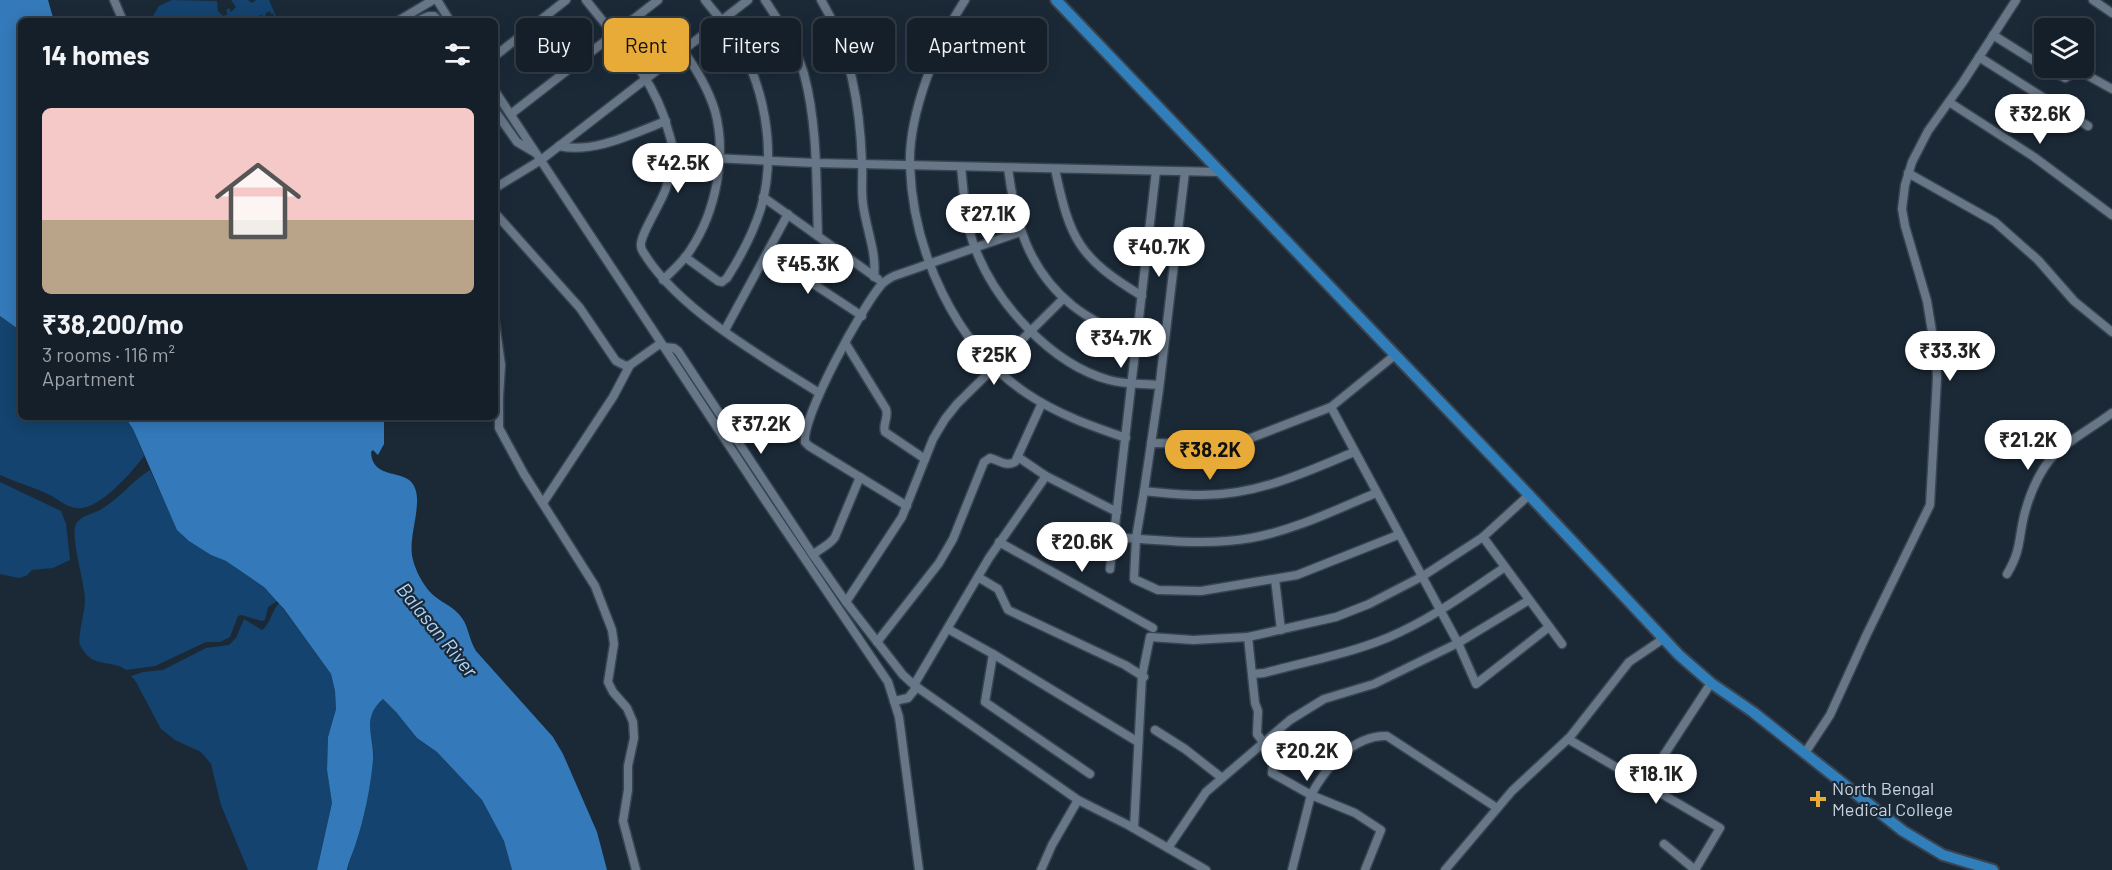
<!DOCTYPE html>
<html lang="en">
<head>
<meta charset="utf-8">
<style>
	:root { --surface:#141f29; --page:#212c35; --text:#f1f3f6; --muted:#9da2a8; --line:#333d46; --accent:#e8ab37 }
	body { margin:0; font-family:Barlow,sans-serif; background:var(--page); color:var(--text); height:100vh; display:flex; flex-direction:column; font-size:22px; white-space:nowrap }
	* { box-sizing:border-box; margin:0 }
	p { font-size:20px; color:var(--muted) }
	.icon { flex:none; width:33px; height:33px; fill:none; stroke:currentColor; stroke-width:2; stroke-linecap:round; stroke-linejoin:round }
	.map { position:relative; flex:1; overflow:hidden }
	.drawer { position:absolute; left:18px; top:18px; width:480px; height:402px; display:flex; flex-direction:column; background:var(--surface); border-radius:9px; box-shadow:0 3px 15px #0003,0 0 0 2px var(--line) }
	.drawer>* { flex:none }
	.top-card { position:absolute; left:516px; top:18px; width:570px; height:54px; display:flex; gap:12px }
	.controls { position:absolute; left:2034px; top:18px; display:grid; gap:12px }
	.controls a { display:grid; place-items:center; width:60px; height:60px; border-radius:9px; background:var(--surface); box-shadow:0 3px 15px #0003,0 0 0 2px var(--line); font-size:30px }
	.price { position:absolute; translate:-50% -51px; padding:0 14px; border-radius:21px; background:#fff; color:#222; font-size:20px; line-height:39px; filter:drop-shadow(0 2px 3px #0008) }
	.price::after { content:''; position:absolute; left:50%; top:36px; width:18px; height:14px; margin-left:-9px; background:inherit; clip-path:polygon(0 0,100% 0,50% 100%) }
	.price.on { background:var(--accent); color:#111 }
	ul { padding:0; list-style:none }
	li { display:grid; align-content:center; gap:12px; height:318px; padding:0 24px }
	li+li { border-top:2px solid var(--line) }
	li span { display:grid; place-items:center; height:186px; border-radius:9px; color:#555 }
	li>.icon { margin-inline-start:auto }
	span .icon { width:108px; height:108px; fill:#fffc; stroke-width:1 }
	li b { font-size:26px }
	h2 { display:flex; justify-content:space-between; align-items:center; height:72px; padding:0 24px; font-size:26px }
	.tag { padding:0 21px; border-radius:9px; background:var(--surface); box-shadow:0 3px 15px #0003,0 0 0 2px var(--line); font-size:21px; line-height:54px }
	.tag.on { background:var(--accent); color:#111 }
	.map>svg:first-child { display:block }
	.green { fill:#13436e }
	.water { fill:#3479b9 }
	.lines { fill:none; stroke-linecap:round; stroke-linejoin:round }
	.minor-casing { stroke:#38434f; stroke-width:11 }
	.major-casing { stroke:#38434f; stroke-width:14 }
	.minor { stroke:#677788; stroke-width:8 }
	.major { stroke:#307fba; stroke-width:10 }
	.poi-dot { fill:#e8ab37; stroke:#1b2937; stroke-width:2 }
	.labels { text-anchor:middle; stroke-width:4.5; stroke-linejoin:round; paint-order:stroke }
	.poi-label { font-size:18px; fill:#cad3dc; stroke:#1b2937; text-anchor:start }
	.water-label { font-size:20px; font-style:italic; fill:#b2d4f7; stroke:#1b2937 }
</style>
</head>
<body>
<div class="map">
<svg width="2112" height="870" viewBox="0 0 2112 870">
	<rect width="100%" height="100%" fill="#1b2937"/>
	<g class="green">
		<path d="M172,0L217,1L218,11L223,16L228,14L226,10L229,8L231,12L236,7L231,0H248L252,3L256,0H269L278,21H275L273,13L271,14L270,11L265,14L267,18L264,19L262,15L258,16L257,21H155L153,16L159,6Z"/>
		<path d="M0,316L21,331V417H125L133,429L144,456C132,472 98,512 76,508C66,507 57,498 48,494C32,487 16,482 0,475Z"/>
		<path d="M150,470L178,530L211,555L226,561L264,587L277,601L268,607L265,620L262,621L241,615L238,616L230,637L220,642H206L155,666L126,670C113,659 92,670 80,645C77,640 85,611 85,600C85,583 70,538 76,524C80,516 93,514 100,510C118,500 132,481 150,470Z"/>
		<path d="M0,482L61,511L66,524L70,560L53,568L32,570L26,576L19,578L0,574Z"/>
		<path d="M279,603L331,674L335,691L336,709L328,737L327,770L332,803L317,870H248L221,805L211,764L201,752L175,740L161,729L136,682L131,676L143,672L163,670L206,648L229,645L236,638L244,619L262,630C271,623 271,612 279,603Z"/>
		<path d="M383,699L396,712L417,738L437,752L482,800L504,841L512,870H348C349,860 353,853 356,843C365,818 370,787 373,760C376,737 359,720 383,699Z"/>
	</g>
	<g class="water">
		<path d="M0,0H48L54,21H21V331L0,316Z"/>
		<path d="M125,417H384V444L378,455L373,450L371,452C372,481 406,468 414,486C423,503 409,533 412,555C414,569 425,590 437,598C446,605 454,607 462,618C469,628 469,640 476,651L553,737L563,754L597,832L607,870H512L504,841L482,800L437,752L417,738L396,712L383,699C360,719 375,738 373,760C371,785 364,820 356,843C353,853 349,860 347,870H317L332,803L327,770L328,737L336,709L335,691L331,674L284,609L264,587L226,561L211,555L189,541L177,530L133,429Z"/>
	</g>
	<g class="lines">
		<g class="minor-casing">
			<g id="minor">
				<path d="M114,0L123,21"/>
				<path d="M437,0L450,21"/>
				<path d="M586,0C618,41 655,79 668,130C670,137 673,145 673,152C674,164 669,177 666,188C662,202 639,236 641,246C641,251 645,254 647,258C683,312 764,358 819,393"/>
				<path d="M765,0C780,23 796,47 804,74C818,126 816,182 818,236"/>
				<path d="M821,0C851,49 860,106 862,163C863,177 861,191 863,204C866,229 877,252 874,277"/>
				<path d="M965,0C937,42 908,115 910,166C913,251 955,345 1026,393C1057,414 1091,426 1126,438"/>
				<path d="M2093,0L2112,13"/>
				<path d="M398,21L433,0"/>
				<path d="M417,21L429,16H434L439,21"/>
				<path d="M1993,35L2044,67"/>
				<path d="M495,56L566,0"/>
				<path d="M1979,57L2088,126"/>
				<path d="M2046,68L2065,78L2078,70L2112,89"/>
				<path d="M495,91L765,500L888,682L899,717L919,870"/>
				<path d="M1949,102L2034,157L2112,215"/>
				<path d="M495,111L517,142L534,152"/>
				<path d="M511,114L658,0"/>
				<path d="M559,146C594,154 634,133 666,121"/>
				<path d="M673,156L815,163L1221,172"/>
				<path d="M961,167C964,193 965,223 975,248C996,303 1051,364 1109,380C1128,385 1141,383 1159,385"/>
				<path d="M1008,168C1015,222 1028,270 1073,306C1092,321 1115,331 1137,342"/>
				<path d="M1055,169C1070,240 1079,258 1142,296"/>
				<path d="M1185,172L1159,390L1144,491C1162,493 1181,495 1199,495C1255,496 1304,473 1354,452"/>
				<path d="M1908,173L1995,222L2038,260L2074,301L2112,332"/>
				<path d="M495,188L541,160L748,0"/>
				<path d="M763,197L878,279"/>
				<path d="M495,213L580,308L616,361L626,366L630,365L661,343"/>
				<path d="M768,254L862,316"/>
				<path d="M685,257L718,281L722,282L727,278C741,256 753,234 761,208C777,151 765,81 731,32C723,21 713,11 705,0"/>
				<path d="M663,280C673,270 684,261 691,249C716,211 727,155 715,111C708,88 696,69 683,50"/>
				<path d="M495,322L501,365L499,397V428L524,474L595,586L612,630L614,644L608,682L613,692L627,708L633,722L634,738L628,766V790L623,821L636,870"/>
				<path d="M725,330L788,214"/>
				<path d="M846,344L886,409C889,418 882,425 885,432L925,459"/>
				<path d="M664,347L674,348L678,351L813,555L846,602L903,675L914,685L1078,800L1128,825L1206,870"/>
				<path d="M1151,443L1202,444L1251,438L1331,407L1395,355"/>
				<path d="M1018,457L1046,476L1117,512"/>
				<path d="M1144,491L1136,538L1134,579L1158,590L1201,591L1297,575L1398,535"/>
				<path d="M543,503L613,397L630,365"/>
				<path d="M907,506L809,446L805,442C802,416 863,305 882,284C885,281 890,278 894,276L1020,232"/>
				<path d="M1114,537C1159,540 1206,546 1251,538C1295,530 1335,510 1376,493"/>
				<path d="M1483,537L1562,644"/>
				<path d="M999,542L1153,628"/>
				<path d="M813,555C820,548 829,546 835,537L860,477"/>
				<path d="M1110,569L1156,171"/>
				<path d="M2007,574C2022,549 2018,538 2025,512C2031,490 2043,462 2062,448C2078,435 2096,425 2112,413"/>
				<path d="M978,577L998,589L1008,610L1125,665L1144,677"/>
				<path d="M1275,579L1281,630"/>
				<path d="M1529,600L1458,643L1476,684L1549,627"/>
				<path d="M846,602L902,517L933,439L945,419L957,404L1064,298"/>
				<path d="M948,629L993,654L1138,742"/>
				<path d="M1248,637L1255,703L1258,711L1257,734L1274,757L1272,773L1311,795C1326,767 1353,735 1387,736L1497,808"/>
				<path d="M877,642L939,563L953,539L984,462L990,458C999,460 1005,467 1015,462L1042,403"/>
				<path d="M993,654L985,702L1090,774"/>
				<path d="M1253,674L1264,673C1305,662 1348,654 1387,638C1430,620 1467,593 1505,567"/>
				<path d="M914,685L989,558L1046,476"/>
				<path d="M894,701L908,698L917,687"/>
				<path d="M1155,730L1185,749L1222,778"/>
				<path d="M1568,739L1720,828L1695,870"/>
				<path d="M1805,753L1830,715L1866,636L1930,505L1937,378L1936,356L1927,301L1905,226L1902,209L1905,185L1912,162L1928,131L1963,82L2016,0"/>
				<path d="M1647,785L1664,755L1711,683"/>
				<path d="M1134,828L1142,676L1150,637L1193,640L1248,637L1336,617L1369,604L1423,576L1483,537L1529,495"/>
				<path d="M1664,844L1694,869"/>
				<path d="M1168,848L1206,792L1290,720L1324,699L1374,684L1458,643L1331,407"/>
				<path d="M1041,870L1052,845L1078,800"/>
				<path d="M1292,870L1311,795L1355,813L1381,830L1365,870"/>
				<path d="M1445,870L1512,791L1570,737L1629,662L1663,639"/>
			</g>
		</g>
		<g class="major-casing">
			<path id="major" d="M1056,0L1529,495L1679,655L1711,683L1753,712L1903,831L1943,855L1993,870"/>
		</g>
		<use href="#minor" class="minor"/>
		<use href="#major" class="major"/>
	</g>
	<path class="poi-dot" d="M1815 790h6v6h6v6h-6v6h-6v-6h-6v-6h6z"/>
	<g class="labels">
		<g class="poi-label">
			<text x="1832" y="795">North Bengal<tspan x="1832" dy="21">Medical College</tspan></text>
		</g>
		<g class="water-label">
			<text transform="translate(437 630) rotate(51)" y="7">Balasan River</text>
		</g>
	</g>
</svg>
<div class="controls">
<a><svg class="icon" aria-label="layers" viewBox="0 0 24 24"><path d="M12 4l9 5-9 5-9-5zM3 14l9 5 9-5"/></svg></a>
</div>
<b class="price" style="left:2040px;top:145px">₹32.6K</b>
<b class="price" style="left:678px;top:194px">₹42.5K</b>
<b class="price" style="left:988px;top:245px">₹27.1K</b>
<b class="price" style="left:1159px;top:278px">₹40.7K</b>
<b class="price" style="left:808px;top:295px">₹45.3K</b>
<b class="price" style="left:1121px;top:369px">₹34.7K</b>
<b class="price" style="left:1950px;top:382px">₹33.3K</b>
<b class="price" style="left:994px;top:386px">₹25K</b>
<b class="price" style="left:761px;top:455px">₹37.2K</b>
<b class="price" style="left:2028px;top:471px">₹21.2K</b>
<b class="price on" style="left:1210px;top:481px">₹38.2K</b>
<b class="price" style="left:1082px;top:573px">₹20.6K</b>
<b class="price" style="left:1307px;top:782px">₹20.2K</b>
<b class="price" style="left:1656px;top:805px">₹18.1K</b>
<div class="top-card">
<a class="tag">Buy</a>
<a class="tag on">Rent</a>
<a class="tag">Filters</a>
<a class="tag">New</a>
<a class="tag">Apartment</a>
</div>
<section class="drawer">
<h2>14 homes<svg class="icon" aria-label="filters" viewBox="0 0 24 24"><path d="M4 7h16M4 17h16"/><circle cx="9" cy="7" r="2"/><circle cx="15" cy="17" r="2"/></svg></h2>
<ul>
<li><span style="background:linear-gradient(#f6c9c9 60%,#b9a48a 0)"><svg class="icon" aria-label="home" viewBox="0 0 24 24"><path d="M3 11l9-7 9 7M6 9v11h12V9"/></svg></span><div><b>₹38,200/mo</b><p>3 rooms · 116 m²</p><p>Apartment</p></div></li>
</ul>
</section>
</div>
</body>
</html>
